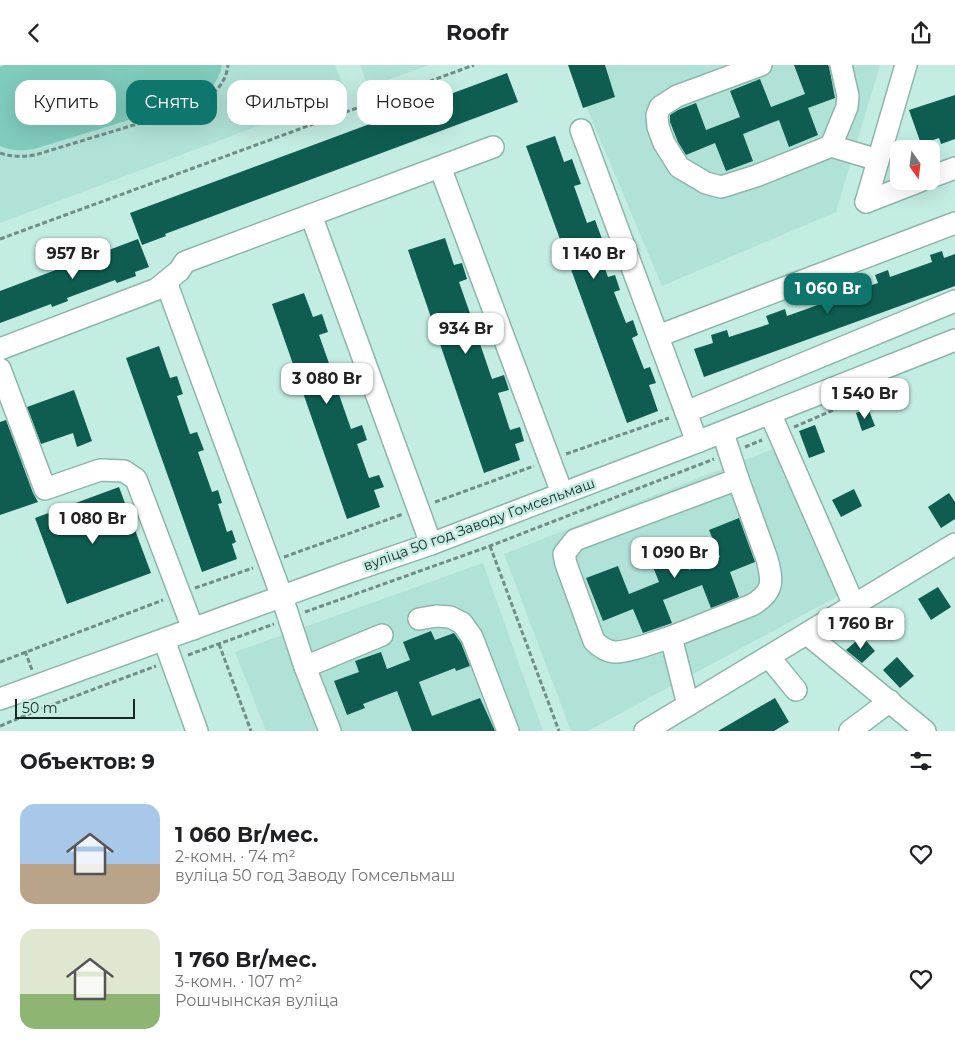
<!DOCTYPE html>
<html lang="ru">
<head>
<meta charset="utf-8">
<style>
	:root { --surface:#fff; --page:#f6f6f6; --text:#202124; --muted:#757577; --accent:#0f766e }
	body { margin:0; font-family:Montserrat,sans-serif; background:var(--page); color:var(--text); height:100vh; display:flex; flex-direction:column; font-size:19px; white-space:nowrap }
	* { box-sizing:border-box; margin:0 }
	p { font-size:16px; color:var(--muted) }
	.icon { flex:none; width:28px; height:28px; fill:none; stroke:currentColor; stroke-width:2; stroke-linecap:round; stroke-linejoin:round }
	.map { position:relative; height:666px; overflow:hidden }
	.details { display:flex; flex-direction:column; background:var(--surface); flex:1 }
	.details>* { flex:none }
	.top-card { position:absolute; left:15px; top:15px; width:500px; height:45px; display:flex; gap:10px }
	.needle { width:32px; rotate:166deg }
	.fabs { position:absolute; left:890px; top:75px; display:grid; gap:10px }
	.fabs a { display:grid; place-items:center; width:50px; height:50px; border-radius:10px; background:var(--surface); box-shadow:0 5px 20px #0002; font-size:25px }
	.scale { position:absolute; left:15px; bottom:12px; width:120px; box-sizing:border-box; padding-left:5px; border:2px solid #162623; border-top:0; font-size:14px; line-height:18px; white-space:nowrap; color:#162623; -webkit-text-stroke:4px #c3ece3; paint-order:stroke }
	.price { position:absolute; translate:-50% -42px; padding:0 11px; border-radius:10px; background:#fff; color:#222; font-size:16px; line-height:32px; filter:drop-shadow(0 1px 2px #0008) }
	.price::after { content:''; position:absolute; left:50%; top:30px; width:15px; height:11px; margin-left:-8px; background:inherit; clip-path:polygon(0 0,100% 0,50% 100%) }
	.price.on { background:var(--accent); color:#fff }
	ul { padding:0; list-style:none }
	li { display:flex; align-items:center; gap:15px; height:125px; padding:0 20px }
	li span { display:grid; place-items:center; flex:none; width:140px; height:100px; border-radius:15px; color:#555 }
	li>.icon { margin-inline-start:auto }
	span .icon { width:60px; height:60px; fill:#fffc; stroke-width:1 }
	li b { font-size:21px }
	h2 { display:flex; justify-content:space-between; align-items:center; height:60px; padding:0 20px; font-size:21px }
	.chip { padding:0 18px; border-radius:15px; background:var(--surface); box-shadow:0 5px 20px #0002; font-size:18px; line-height:45px }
	.chip.on { background:var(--accent); color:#fff }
	header { display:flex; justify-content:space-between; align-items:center; height:65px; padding:0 20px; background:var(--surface); font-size:22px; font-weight:700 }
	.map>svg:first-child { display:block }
	.built { fill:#b1e2d7 }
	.green { fill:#80cbbc }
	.building { fill:#0f5d51 }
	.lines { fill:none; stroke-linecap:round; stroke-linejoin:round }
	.minor-casing { stroke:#8eb5ac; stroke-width:24 }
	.path { stroke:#708d87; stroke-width:3; stroke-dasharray:5 2.5; stroke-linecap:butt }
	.minor { stroke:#fff; stroke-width:21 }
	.labels { text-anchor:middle; stroke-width:5; stroke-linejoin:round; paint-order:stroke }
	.street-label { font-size:14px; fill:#162623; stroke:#c3ece3 }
</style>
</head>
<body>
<header><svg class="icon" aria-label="back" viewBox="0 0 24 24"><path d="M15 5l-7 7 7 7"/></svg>Roofr<svg class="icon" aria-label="share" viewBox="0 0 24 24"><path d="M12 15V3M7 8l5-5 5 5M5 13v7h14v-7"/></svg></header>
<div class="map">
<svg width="955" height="666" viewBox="0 0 955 666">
	<rect width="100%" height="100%" fill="#c3ece3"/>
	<g class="built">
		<path d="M0,0H335L346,28L0,158Z"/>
		<path d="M360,0H429L368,22Z"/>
		<path d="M569,0H880L836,147L662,221Z"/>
		<path d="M773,384L847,526L588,666H571L504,489Z"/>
		<path d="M483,498L543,666H266L235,587Z"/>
	</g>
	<path class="green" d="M5,0H222C219,18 207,29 191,36L34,84C21,86 12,86 0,81V2Z"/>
	<g class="building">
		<path d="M568,0H605L615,32L583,43Z"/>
		<path d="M794,0H828L829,2L835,33L808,43L818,70L789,82L779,55L743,69L753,96L726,106L715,78L686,90L678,77L670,57V50L678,45L696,38L706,65L740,52L730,26L760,14L771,42L805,29Z"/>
		<path d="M507,8L518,37L165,169L166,171L142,180L130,148Z"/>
		<path d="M955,30V74L941,79L939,73L921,79L909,45Z"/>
		<path d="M555,71L564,97L572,94L581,119L574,121L587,158L595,155L602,174L595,177L608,212L615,210L620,225L614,227L626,258L633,255L638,270L632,273L644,304L650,302L656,318L649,320L658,346L627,358L526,81Z"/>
		<path d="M445,173L454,200L462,198L467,214L459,217L473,257L482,254L487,267L477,270L492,314L504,310L509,325L498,328L510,365L520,362L524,376L515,379L520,395L484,408L408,185Z"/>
		<path d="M138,174L149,202L135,207L136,211L117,218L115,215L67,233L68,236L52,242L51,239L0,258V226Z"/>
		<path d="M942,186L944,193L955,189V221L704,312L694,284L713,278L711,270L727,265L729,272L769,259L766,251L785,244L787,251L829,236L826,229L837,224L840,231L878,218L875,210L888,205L890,212L932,197L930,190Z"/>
		<path d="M304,228L313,252L322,249L328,267L319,270L330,301L340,298L346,315L335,318L351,364L362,360L367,375L357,379L369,413L379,410L384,422L374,425L380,442L347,454L272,239Z"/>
		<path d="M159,281L170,313L177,311L183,329L177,331L190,369L197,367L204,385L198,387L212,427L218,425L222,438L218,439L227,467L232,465L236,477L232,479L237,494L202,507L126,293Z"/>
		<path d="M74,325L92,376L77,382L73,368L41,379L27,342Z"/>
		<path d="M868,343L875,361L862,366L856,348Z"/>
		<path d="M6,355L33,428L38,437L0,450V357Z"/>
		<path d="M815,360L825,387L809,393L799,366Z"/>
		<path d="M119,422L151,508L67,539L35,453Z"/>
		<path d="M854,424L862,441L841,452L832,435Z"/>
		<path d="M949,428L955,437V454L941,463L928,442Z"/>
		<path d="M739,453L755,497L730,507L739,532L711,543L702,520L663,535L672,558L643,568L633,544L603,556L586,513L618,501L629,529L659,517L646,484L676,472L689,505L720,492L709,465Z"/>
		<path d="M938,522L951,542L931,555L918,534Z"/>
		<path d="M431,566L435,575L454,568L461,578L470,601L456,606L455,603L419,617L432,651L480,633L495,666H412L397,626L363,639L365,643L347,650L334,616L359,607L355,596L381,587L387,604L410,595L403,577Z"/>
		<path d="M862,571L875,586L862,598L846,585Z"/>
		<path d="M897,592L914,611L900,623L883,605Z"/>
		<path d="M775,633L789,657L774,666H718Z"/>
	</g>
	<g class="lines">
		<g class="minor-casing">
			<g id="minor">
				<path d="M761,0L677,31L660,42L657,50L658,62L664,78L679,102L706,118L721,122L756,111L831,81L878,95"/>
				<path d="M581,65L697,377"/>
				<path d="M831,81L847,42L848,31L841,0"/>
				<path d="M440,102L562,428"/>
				<path d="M931,112L955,103"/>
				<path d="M866,137L906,0"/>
				<path d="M866,137L920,116"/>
				<path d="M311,150L431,479"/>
				<path d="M166,217L282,532L305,602L330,666"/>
				<path d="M658,271L955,158"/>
				<path d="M0,284L157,224L179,206L185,197L493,82"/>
				<path d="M0,304L45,424L100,405L124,406L136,414L193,564"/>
				<path d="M686,347L955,236"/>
				<path d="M770,348L854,540"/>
				<path d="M419,554L436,551L450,552L462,558L472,572L508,666"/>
				<path d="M807,569L925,666"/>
				<path d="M671,572L752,540C774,527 773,517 767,494L738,414"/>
				<path d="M164,575L197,666"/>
				<path d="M769,592L796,625"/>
				<path d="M305,602L382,570"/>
				<path d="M0,634L349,507L431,479L697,377L955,275"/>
				<path d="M688,640L671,572C658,576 627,588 614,587C605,586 599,581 594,576L566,499L564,489L575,475L738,414L723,368"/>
				<path d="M645,666L955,479"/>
				<path d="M850,666L890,636"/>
			</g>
		</g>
		<g class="path">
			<path d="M0,88C12,92 22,92 35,90L193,42C210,34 226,20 228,0"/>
			<path d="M0,174L474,0"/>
			<path d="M794,362L845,340"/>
			<path d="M745,382L762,375"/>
			<path d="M566,389L669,353"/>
			<path d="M435,437L534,401"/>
			<path d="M490,481L559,666"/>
			<path d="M284,492L403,449"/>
			<path d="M195,523L253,503"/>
			<path d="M305,547L490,481L714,394"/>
			<path d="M219,579L251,666"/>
			<path d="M25,586L32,605"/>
			<path d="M188,590L274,559"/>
			<path d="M0,597L163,535"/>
			<path d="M0,661L46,642L156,601"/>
		</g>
		<use href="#minor" class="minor"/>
	</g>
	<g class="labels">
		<g class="street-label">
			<text transform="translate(479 459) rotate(-20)" y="5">вуліца 50 год Заводу Гомсельмаш</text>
		</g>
	</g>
</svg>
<div class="fabs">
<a><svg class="needle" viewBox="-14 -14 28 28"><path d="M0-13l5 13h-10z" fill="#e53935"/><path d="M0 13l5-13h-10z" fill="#757577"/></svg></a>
</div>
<div class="scale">50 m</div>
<b class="price" style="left:73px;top:215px">957 Br</b>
<b class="price" style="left:594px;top:215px">1 140 Br</b>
<b class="price on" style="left:828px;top:250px">1 060 Br</b>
<b class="price" style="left:466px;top:290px">934 Br</b>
<b class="price" style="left:327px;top:340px">3 080 Br</b>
<b class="price" style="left:865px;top:355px">1 540 Br</b>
<b class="price" style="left:93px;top:480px">1 080 Br</b>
<b class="price" style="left:675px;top:514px">1 090 Br</b>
<b class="price" style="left:861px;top:585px">1 760 Br</b>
<div class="top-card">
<a class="chip">Купить</a>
<a class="chip on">Снять</a>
<a class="chip">Фильтры</a>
<a class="chip">Новое</a>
</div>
</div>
<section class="details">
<h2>Объектов: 9<svg class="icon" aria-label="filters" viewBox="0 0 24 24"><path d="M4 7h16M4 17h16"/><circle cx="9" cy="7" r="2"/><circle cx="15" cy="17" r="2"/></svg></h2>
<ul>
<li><span style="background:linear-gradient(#a9c7e8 60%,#b9a48a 0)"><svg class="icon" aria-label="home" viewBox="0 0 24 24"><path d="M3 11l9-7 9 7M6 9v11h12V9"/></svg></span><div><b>1 060 Br/мес.</b><p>2-комн. · 74 m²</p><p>вуліца 50 год Заводу Гомсельмаш</p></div><svg class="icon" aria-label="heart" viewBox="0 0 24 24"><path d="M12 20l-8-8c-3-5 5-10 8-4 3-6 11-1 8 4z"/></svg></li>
<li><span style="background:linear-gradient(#dfe7d0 65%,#8fb573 0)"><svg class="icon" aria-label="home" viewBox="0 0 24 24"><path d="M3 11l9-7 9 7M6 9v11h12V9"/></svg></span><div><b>1 760 Br/мес.</b><p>3-комн. · 107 m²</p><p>Рошчынская вуліца</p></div><svg class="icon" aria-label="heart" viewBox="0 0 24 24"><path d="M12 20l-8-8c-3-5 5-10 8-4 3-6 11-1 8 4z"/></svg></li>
</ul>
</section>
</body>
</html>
